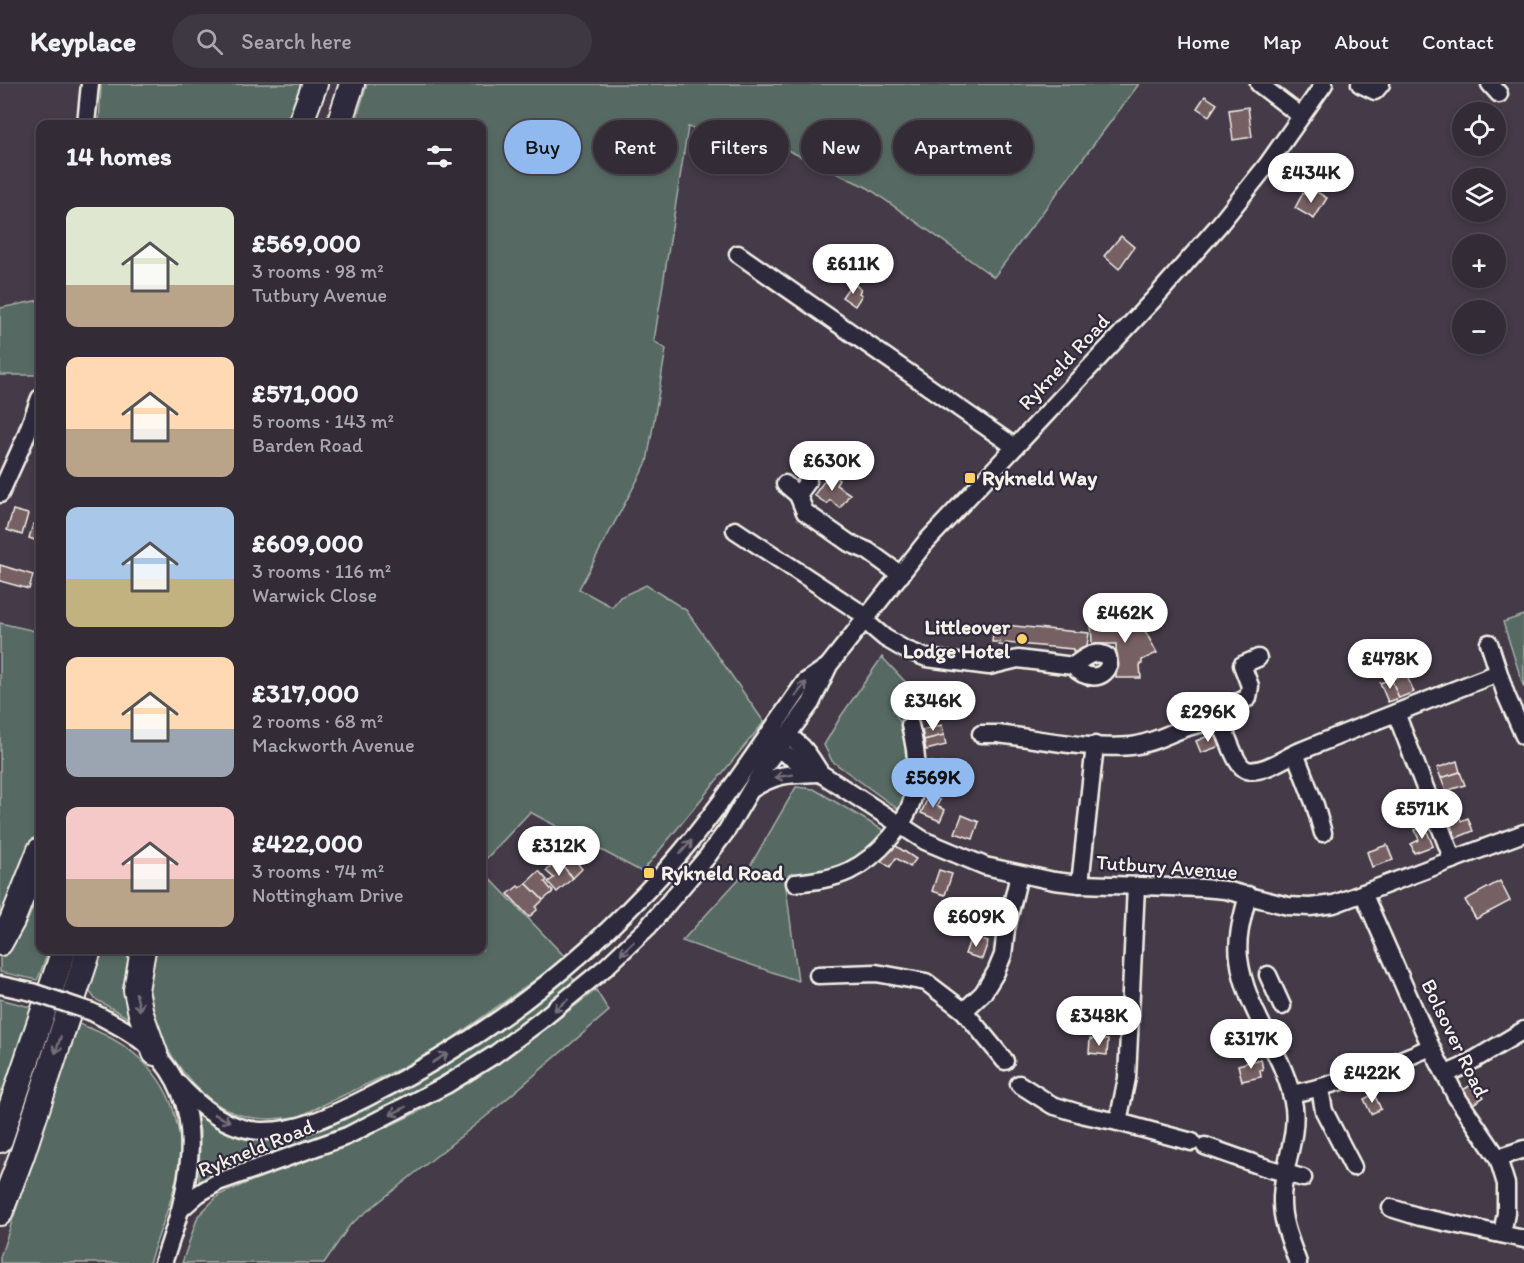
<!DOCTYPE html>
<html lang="en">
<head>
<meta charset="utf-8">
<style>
	:root { --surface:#332c36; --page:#3e3842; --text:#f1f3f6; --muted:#a9a7ad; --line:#4e4851; --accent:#90b9f0 }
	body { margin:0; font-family:Itim,sans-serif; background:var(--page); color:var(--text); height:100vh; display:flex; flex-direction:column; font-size:22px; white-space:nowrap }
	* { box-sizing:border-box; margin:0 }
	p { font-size:20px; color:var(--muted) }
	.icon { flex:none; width:33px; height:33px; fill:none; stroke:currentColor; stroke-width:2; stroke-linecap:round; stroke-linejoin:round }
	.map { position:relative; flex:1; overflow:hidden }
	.panel { position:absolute; left:36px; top:36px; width:450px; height:834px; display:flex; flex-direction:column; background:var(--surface); border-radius:12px; box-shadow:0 3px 9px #0003,0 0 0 2px var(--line) }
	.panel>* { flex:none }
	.guide { position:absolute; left:504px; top:36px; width:570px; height:54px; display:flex; gap:12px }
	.tools { position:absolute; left:1452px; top:18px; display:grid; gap:12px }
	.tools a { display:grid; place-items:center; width:54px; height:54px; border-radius:50%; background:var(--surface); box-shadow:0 3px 9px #0003,0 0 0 2px var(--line); font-size:30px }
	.price { position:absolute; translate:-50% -51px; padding:0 14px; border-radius:21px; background:#fff; color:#222; font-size:20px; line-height:39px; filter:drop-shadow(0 2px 3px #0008) }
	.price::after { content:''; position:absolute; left:50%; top:36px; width:18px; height:14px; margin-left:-9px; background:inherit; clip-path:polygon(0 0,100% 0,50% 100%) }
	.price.active { background:var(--accent); color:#111 }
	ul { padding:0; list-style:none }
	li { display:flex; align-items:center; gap:18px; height:150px; padding:0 30px }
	li span { display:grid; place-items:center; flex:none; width:168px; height:120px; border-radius:12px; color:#555 }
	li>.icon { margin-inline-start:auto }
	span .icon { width:72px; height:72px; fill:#fffc; stroke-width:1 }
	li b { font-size:26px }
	h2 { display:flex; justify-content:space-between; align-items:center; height:72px; padding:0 30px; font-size:26px }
	.pill { padding:0 21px; border-radius:27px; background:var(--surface); box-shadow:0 3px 9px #0003,0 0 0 2px var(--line); font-size:21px; line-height:54px }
	.pill.active { background:var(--accent); color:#111 }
	header { display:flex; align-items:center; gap:36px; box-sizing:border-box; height:84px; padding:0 30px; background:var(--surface); border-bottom:2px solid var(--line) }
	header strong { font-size:28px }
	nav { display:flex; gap:33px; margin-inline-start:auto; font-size:21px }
	.search { width:420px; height:54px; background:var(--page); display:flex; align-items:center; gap:15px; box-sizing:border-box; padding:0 21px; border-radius:33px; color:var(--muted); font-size:22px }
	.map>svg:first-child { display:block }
	.green { fill:#576a63; stroke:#a6aea6; stroke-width:1.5 }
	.building { fill:#766063; stroke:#f4f1e8; stroke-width:1.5 }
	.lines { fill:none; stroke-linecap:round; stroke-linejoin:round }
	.minor-casing { stroke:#f4f1e8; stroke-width:21 }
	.highway-casing { stroke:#f4f1e8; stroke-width:28 }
	.minor { stroke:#2f2a3d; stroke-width:16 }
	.highway { stroke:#2f2a3d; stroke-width:24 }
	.minor-bridge-casing { stroke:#f4f1e8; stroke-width:21; stroke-linecap:butt }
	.minor-bridge { stroke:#2f2a3d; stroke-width:16 }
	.oneway { stroke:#747079 }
	.poi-dot { fill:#ffd166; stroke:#2f2a3d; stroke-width:2 }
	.labels { text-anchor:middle; stroke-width:4.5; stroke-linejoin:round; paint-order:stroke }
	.street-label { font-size:21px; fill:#f4f1e8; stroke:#2f2a3d }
	.poi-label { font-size:21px; font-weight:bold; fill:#f4f1e8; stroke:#2f2a3d; text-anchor:start }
</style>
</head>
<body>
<header>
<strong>Keyplace</strong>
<div class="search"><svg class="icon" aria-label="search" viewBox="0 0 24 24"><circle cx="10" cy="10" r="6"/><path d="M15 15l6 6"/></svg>Search here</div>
<nav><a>Home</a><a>Map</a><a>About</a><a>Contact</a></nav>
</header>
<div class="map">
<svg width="1524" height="1179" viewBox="0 0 1524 1179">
	<rect width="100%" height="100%" fill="#443a48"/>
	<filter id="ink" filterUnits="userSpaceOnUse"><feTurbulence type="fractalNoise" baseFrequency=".0167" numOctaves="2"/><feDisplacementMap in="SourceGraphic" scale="12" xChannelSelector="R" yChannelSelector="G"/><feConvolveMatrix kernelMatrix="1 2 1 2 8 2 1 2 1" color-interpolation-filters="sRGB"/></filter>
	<g filter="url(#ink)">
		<g class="green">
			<path d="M101,0H302L288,40H99Z"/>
			<path d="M367,0H1139L994,193L868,104L785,65L688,43L654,257L666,265L647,378L579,505L612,523L620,513L646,501L686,526L764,638L642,788L530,728L482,779V40H355Z"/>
			<path d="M40,216V291H0V224Z"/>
			<path d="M1524,531V604L1503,538Z"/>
			<path d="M0,539L40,548V740L6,830L0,838Z"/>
			<path d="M882,573L913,606L893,626C915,659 913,692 902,728L832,677L824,661L841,632Z"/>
			<path d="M796,703L814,705L886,748C853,783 831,789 785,795L798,897L682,857L749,784Z"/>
			<path d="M482,786L566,874L440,963L403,983L300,1032C279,1036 252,1037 232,1028C190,1010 156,955 146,912C143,898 149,879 150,866H482Z"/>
			<path d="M40,804V866H49L39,892L37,896L0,888V872C23,852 31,831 40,804Z"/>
			<path d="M100,866H138L132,936L95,915L88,905Z"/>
			<path d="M571,893L575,896L574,901C521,944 463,982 402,1014C386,1023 370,1032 353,1039C303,1060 249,1074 199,1098L200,1047L196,1031C222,1042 238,1055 269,1055C294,1055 316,1045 338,1036C397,1011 453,978 505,942C523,929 554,900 571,893Z"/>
			<path d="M596,906L609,927L489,1030L350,1141L324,1179H182L198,1132L219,1111L249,1098L349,1061L418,1028L511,971Z"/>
			<path d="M0,915L34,924L0,1022Z"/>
			<path d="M79,940C125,956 165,986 176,1036C179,1047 182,1061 180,1073C176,1109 160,1145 149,1179H0V1173Z"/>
		</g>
		<g class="building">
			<path d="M1205,12L1217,20L1209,32L1197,24Z"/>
			<path d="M1248,23L1252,53L1233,56L1229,26Z"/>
			<path d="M1312,105L1327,114L1314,135L1295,124L1303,109L1308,112Z"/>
			<path d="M1121,152L1134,163L1119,185L1104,172Z"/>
			<path d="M852,199L861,205L859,209L862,211L855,222L842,213Z"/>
			<path d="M830,389L839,396L836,401L850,410L840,424L830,416L827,420L814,411Z"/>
			<path d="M13,426L28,430L22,451L7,446Z"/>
			<path d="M33,440L40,443V458L29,454Z"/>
			<path d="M0,481L33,491L29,505L0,497Z"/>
			<path d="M1137,532L1157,569L1142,576V580H1140L1141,594H1116V560H1092L1091,538Z"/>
			<path d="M994,540L1089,549L1086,567L1073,568V565L1006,559V562L999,561L1000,558H992Z"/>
			<path d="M1406,590L1414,608L1399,614L1391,595Z"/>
			<path d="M1391,595L1399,614L1388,618L1380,599Z"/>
			<path d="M930,607L934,617L927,620L930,629L916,634L909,613Z"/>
			<path d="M942,641L944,651L924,656L922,646Z"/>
			<path d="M1215,649L1220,662L1201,669L1196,657Z"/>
			<path d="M944,651L946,661L926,666L924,656Z"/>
			<path d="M1457,677L1460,688L1441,694L1437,684Z"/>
			<path d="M930,678L948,680L947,690L930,689Z"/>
			<path d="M1460,688L1465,701L1446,707L1441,694Z"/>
			<path d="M930,689L947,690V704L929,703Z"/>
			<path d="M929,711L940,716L937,722L945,726L940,737L921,729Z"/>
			<path d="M962,731L979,738L973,755L955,749Z"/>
			<path d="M1459,731L1461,737L1468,734L1473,747L1456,754L1448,735Z"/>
			<path d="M1425,742L1433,762L1414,769L1411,760L1419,756L1415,746Z"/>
			<path d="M893,760L916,775L910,783L896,774L890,783L881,777Z"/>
			<path d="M1387,761L1393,776L1372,783L1367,768Z"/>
			<path d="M579,765L586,774L578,780L582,785L573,794L561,780Z"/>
			<path d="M556,778L559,782L561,780L573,794L557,808L548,798L554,794L546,787Z"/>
			<path d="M939,786L952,790L945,811L932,807Z"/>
			<path d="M539,787L547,796L545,798L553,808L543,816L526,799Z"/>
			<path d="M1500,797L1510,817L1476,835L1465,816Z"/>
			<path d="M526,799L543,816L536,823L537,826L529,833L508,810L518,802L520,804Z"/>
			<path d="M971,853L988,858L982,875L965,870Z"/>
			<path d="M1090,955L1108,956L1107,971L1089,969Z"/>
			<path d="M1261,975L1263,986H1260L1261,993L1242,997L1238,981Z"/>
			<path d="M1474,999L1484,1013L1473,1020L1463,1006Z"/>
			<path d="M1374,1010L1381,1025L1371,1030L1364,1015Z"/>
		</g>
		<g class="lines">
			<g class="minor-casing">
				<g id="minor">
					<path d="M1259,0L1301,32"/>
					<path d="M1360,0L1375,7L1381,0"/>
					<path d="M1490,0L1499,10"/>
					<path d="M86,40L90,0"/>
					<path d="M738,170L1015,363"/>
					<path d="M785,400L798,411L808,397"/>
					<path d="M0,410L24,357L40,314"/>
					<path d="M798,411L805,428L849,459L868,467L901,491"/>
					<path d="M735,446L867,533"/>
					<path d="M865,537L885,554L904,565L927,574L989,582L1018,575L1073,582C1084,574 1095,564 1108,573L1109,581C1103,598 1083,594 1073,582"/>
					<path d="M1489,559L1506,611L1524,652"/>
					<path d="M1396,629L1453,776"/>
					<path d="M1220,640L1229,622L1248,614L1250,602L1242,581L1258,574"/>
					<path d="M778,650C799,653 809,671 819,687"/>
					<path d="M981,650H998C1040,655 1089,666 1131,662C1162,659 1189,634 1220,640C1229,651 1234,682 1247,686C1262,690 1284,674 1298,668C1364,641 1431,615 1498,589"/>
					<path d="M772,655L777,665L792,674L820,689L925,757L985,782L1054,797L1080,800L1202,804L1225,806L1288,822L1310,823L1334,820L1524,749"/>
					<path d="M1295,669L1315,721L1323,749"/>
					<path d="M752,705C777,689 790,690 819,689"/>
					<path d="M795,799C813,797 832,795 849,787C866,779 879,767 891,753C921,718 921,684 910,641"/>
					<path d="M1080,800L1095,661"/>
					<path d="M1363,809L1431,963L1456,1012L1498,1074L1506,1100V1129L1502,1150"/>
					<path d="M1248,811C1243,831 1236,853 1239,874C1245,927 1286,971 1294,1023C1298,1055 1281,1086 1282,1118C1282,1139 1291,1159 1298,1179"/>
					<path d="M818,891L876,889L926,898L964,927L1005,977"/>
					<path d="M1268,891L1282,922"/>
					<path d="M0,901L32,908"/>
					<path d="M964,927L983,909L996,888L1003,871L1006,845L1019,791"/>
					<path d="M92,928C113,939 136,950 153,967C213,1026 187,1111 163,1179"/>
					<path d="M1446,990L1462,983L1524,946"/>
					<path d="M177,998C198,1022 228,1046 261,1047C300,1048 334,1030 368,1013C480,958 581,881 665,787C717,729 760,662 805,598L827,583"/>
					<path d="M1019,1000L1052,1021L1085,1031L1118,1038L1192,1058"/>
					<path d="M1320,1004L1324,1027L1353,1083"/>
					<path d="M1291,1010C1337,1001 1388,982 1431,963"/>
					<path d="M1118,1038L1127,994L1136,802"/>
					<path d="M1205,1062L1264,1083L1303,1094"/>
					<path d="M1498,1074L1524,1065"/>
					<path d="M1391,1124L1420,1133L1524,1155"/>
					<path d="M181,1125L198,1110L218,1098L347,1052L446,1001L494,971L540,937L606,883L648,843L707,773L727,746L764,683L811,619L829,581L926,458L1154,215L1219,141L1267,81L1324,0"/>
				</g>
			</g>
			<g class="highway-casing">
				<g id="highway">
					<path d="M300,40L315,0"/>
					<path d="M339,40L352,0"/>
					<path d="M0,859L12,837L40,766"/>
					<path d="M143,866L136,906L141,930L155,969"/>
					<path d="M0,1056L64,866"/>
					<path d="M0,1129L22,1071L89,866"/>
				</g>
			</g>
			<use href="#minor" class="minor"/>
			<use href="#highway" class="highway"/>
			<g class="minor-bridge-casing">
				<path id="minor-bridge" d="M32,908L92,928"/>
			</g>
			<use href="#minor-bridge" class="minor-bridge"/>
		</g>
		<defs><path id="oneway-shaft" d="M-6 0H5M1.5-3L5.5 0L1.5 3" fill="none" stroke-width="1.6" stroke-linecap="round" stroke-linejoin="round" transform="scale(1.5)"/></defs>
		<g class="oneway">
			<use href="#oneway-shaft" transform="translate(801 605) rotate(-52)"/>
			<use href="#oneway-shaft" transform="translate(784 692) rotate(171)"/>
			<use href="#oneway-shaft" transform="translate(686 763) rotate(-49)"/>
			<use href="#oneway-shaft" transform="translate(627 864) rotate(136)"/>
			<use href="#oneway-shaft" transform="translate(138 918) rotate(77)"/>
			<use href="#oneway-shaft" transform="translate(561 921) rotate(141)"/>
			<use href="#oneway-shaft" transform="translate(58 961) rotate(108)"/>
			<use href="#oneway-shaft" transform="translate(440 974) rotate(-32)"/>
			<use href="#oneway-shaft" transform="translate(398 1027) rotate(153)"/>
			<use href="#oneway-shaft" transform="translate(222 1034) rotate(26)"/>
		</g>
	</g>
	<g class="poi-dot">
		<rect x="964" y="388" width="12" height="12" rx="3"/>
		<circle cx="1022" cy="555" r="6"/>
		<rect x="643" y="783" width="12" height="12" rx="3"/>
	</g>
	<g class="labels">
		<g class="street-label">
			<text transform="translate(1064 278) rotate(-47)" y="7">Rykneld Road</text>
			<text transform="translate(1167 783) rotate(4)" y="7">Tutbury Avenue</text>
			<text transform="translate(1455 954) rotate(64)" y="7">Bolsover Road</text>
			<text transform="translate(256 1064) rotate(-22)" y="7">Rykneld Road</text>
		</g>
		<g class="poi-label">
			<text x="982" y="401">Rykneld Way</text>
			<text x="1010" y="550" text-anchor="end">Littleover<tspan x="1010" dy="24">Lodge Hotel</tspan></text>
			<text x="661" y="796">Rykneld Road</text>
		</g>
	</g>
</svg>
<div class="tools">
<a><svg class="icon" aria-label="locate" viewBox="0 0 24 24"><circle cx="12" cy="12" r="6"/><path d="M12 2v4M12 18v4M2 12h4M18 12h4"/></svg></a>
<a><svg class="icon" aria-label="layers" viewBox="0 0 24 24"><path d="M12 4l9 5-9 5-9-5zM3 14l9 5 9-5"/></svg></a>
<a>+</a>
<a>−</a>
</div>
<b class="price" style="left:1311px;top:120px">£434K</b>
<b class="price" style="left:853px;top:211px">£611K</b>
<b class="price" style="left:832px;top:408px">£630K</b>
<b class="price" style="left:1125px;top:560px">£462K</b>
<b class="price" style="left:1390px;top:606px">£478K</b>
<b class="price" style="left:933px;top:648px">£346K</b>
<b class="price" style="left:1208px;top:659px">£296K</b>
<b class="price active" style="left:933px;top:725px">£569K</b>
<b class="price" style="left:1422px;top:756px">£571K</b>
<b class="price" style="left:559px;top:793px">£312K</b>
<b class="price" style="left:976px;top:864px">£609K</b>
<b class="price" style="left:1099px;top:963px">£348K</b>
<b class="price" style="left:1251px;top:986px">£317K</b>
<b class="price" style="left:1372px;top:1020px">£422K</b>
<div class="guide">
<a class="pill active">Buy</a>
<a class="pill">Rent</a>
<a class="pill">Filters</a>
<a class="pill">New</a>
<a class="pill">Apartment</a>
</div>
<section class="panel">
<h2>14 homes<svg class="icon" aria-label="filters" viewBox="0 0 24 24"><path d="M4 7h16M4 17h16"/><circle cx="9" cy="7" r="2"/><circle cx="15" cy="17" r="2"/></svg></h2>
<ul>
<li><span style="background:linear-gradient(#dfe7d0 65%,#b9a48a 0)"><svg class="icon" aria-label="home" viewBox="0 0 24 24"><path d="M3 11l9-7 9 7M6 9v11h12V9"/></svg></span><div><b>£569,000</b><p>3 rooms · 98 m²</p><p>Tutbury Avenue</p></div></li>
<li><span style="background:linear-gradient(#ffd9b3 60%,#b9a48a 0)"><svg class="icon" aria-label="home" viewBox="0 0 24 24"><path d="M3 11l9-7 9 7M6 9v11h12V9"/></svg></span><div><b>£571,000</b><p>5 rooms · 143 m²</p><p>Barden Road</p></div></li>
<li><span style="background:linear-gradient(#a9c7e8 60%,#c2b280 0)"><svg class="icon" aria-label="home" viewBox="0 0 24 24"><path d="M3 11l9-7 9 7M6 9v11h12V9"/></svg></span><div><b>£609,000</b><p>3 rooms · 116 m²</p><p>Warwick Close</p></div></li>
<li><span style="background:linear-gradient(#ffd9b3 60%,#9aa5b1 0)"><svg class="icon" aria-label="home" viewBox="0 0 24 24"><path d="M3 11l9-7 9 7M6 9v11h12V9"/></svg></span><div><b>£317,000</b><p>2 rooms · 68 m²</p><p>Mackworth Avenue</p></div></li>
<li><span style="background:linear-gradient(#f6c9c9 60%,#b9a48a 0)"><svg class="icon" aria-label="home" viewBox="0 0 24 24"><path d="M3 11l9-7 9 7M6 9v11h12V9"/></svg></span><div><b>£422,000</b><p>3 rooms · 74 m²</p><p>Nottingham Drive</p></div></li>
</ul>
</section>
</div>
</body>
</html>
